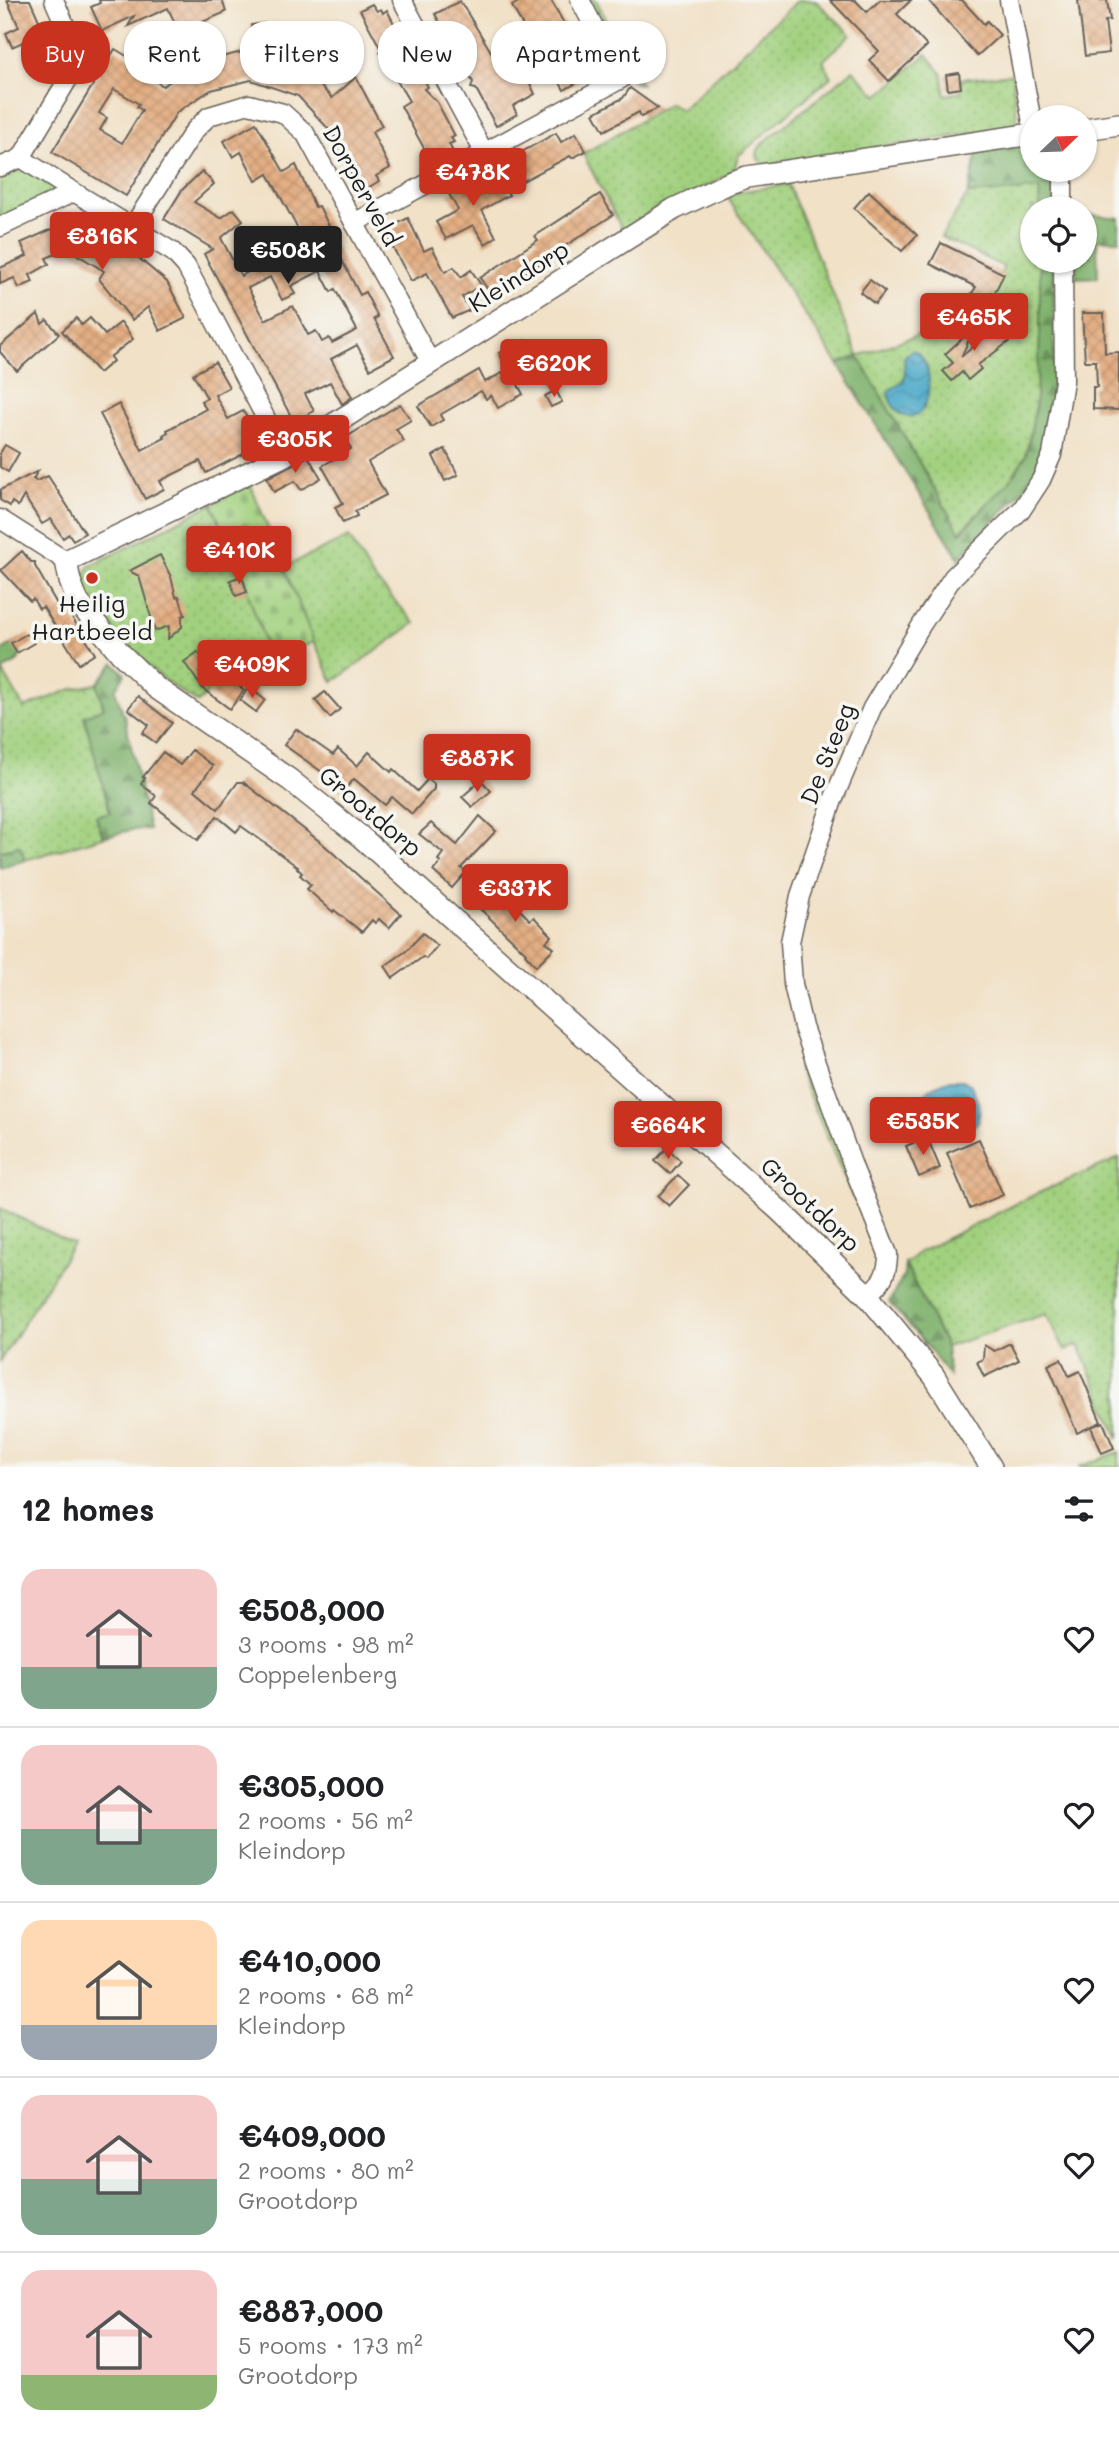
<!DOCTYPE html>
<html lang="en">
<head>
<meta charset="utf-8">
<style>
	:root { --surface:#fff; --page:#f2f2f2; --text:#202124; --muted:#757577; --line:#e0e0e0; --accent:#c8321e }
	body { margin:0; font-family:Mali,sans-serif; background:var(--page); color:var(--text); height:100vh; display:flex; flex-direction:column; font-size:26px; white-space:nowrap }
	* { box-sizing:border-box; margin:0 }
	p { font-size:23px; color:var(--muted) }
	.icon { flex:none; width:38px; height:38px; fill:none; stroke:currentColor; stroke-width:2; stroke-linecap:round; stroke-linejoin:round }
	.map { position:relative; height:1467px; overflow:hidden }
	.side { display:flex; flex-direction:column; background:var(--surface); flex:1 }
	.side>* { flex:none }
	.guide { position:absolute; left:21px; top:21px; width:700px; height:63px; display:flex; gap:14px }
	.needle { width:46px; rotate:67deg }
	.buttons { position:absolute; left:1020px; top:105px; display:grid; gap:14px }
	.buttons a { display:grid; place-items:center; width:77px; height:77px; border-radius:50%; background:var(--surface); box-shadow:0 2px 5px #0004; font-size:35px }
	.price { position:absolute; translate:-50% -60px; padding:0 16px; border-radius:7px; background:var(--accent); color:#fff; font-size:23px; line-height:46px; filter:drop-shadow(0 2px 4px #0008) }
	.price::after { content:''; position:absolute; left:50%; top:42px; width:21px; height:16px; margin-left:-10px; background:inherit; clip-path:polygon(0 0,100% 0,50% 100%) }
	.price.on { background:#222; color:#fff }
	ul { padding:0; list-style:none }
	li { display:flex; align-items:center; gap:21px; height:175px; padding:0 21px }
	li+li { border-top:2px solid var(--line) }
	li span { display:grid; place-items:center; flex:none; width:196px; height:140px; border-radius:21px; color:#555 }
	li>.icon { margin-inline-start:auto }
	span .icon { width:84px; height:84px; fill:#fffc; stroke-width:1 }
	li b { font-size:30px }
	h2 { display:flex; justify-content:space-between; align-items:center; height:84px; padding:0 21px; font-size:30px }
	.tag { padding:0 24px; border-radius:28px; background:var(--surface); box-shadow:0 2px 5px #0004; font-size:24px; line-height:63px }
	.tag.on { background:var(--accent); color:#fff }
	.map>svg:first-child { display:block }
	.grass { fill:url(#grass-dots); stroke:#5e764d; stroke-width:2; fill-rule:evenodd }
	.forest { fill:url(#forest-firs); stroke:#4e6744; stroke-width:2 }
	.cemetery { fill:url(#cemetery-stones); stroke:#5e764d; stroke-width:2 }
	.water { fill:url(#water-waves); stroke:#326272; stroke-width:2 }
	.building { fill:url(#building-cross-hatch); fill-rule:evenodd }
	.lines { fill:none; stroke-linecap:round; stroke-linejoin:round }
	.minor-casing { stroke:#676158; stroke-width:21 }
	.tertiary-casing { stroke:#676158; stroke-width:24 }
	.minor { stroke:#fff; stroke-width:18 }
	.tertiary { stroke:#fff; stroke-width:21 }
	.poi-dot { fill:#c8321e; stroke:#f6f6f2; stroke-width:2.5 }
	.labels { text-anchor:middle; stroke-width:7; stroke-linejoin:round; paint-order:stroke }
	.street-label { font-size:24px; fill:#1c1c1c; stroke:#f6f6f2 }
	.poi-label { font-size:24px; fill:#1c1c1c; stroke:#f6f6f2 }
</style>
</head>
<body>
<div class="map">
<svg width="1119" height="1467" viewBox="0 0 1119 1467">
	<defs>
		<pattern id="grass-dots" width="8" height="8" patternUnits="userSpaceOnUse" patternTransform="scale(1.75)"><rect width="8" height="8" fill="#a1d07e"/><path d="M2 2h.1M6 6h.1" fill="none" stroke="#8ab26c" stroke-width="1.8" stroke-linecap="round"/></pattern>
		<pattern id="forest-firs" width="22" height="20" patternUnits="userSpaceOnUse" patternTransform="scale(1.75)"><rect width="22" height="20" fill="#80b26d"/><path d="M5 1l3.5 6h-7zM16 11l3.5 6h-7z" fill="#689059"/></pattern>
		<pattern id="cemetery-stones" width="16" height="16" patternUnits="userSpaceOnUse" patternTransform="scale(1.75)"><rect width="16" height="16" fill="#a1d07e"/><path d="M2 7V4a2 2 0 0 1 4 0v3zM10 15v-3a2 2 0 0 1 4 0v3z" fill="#8ab26c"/></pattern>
		<pattern id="water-waves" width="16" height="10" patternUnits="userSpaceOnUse" patternTransform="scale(1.75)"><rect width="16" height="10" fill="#49a8c8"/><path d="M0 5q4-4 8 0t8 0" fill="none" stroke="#3c88a2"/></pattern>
		<pattern id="building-cross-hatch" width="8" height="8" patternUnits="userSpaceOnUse" patternTransform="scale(1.75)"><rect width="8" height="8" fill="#e3ae83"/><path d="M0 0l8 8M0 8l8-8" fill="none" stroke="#c29571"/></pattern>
	</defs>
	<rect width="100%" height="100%" fill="#f6f6f2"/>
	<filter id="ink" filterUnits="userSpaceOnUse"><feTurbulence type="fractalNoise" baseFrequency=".0143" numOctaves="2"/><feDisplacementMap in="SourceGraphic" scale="14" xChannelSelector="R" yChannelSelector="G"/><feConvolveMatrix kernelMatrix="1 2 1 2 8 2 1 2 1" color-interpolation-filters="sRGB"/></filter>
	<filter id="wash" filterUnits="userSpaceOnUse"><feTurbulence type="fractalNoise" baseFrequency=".00686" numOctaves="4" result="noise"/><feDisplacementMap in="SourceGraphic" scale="28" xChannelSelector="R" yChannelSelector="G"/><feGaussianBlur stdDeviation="1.57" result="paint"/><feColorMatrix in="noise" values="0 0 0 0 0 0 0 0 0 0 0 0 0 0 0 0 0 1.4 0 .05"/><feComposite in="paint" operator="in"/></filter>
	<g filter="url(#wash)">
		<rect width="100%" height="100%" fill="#f1e1c7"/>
		<g class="grass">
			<path d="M589,0H596L641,84L635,83Z"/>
			<path d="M798,0H815L851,34L823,61L831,77L738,156L735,167L726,176L623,231L583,154L670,103L681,110Z"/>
			<path d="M927,54L942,74L945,95L961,92V79L1012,74L1017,118L1012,127L768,166C755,161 754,153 763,143L853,70L878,96Z"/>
			<path d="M19,169L25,170L55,187L57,191L0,219V176Z"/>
			<path d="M788,184L858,356L978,314L1004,267L941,237L968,194L1040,189V208H1032V261H1040V337L1035,411L1026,455L1011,479L959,533L858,357L838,364L725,194ZM927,367L928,393L924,408L891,389L899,386L905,376Z"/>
			<path d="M212,504L241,573L271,660L219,679L198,703C156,677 119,642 92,600C88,595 82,588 82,581C83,576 87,570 90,566Z"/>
			<path d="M349,537L372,576L415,623L333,682L314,642L284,567Z"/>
			<path d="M2,670L24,708L72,689L97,684L104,708L85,716L111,812L96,816L103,837L25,860L20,846L0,851Z"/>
			<path d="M803,1054L861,1208L853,1198L797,1067Z"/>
			<path d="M1119,1158V1439L1079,1345L1065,1350L1046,1314L946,1347L905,1264L919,1252L1034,1195Z"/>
			<path d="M0,1208L73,1244L0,1361Z"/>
			<path d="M1119,1452V1467H1078Z"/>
		</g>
		<g class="forest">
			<path d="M1032,144V170H1054V208H1040L1039,189L968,194L978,149Z"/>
			<path d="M1085,214L1119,218V240H1097L1098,277L1076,278V261H1085Z"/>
			<path d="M1040,261H1054V373L1049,434L1040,463L1028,485L959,558L838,364L858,356L960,533L1011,479L1026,455L1035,411L1040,337Z"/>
			<path d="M14,643L21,654L17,662L0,671V651Z"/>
			<path d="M114,663L125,674L115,690L125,718L149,829L131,830L103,837L96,816L110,812L84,716L104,708L97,684Z"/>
			<path d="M20,846L25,860L0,868V851Z"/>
			<path d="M905,1264L946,1347L949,1376L927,1346L889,1302L904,1275Z"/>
		</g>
		<path class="cemetery" d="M250,483L314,642L271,660L241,573L212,504Z"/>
		<g class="water">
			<path d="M912,350C932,356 933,395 922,410C908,427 888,407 888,391L903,382L905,376L904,357Z"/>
			<path d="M948,1080H963L971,1085L980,1108L978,1122L970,1129L961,1128L951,1117L928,1118L920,1109L922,1096L933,1086Z"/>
		</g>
		<g id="blocks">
			<g class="building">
				<path d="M7,0H30L56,59L50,62L52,67L40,73L25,41L12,47L6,33L19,27Z"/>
				<path d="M99,0H222L226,12L179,32L168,8L128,26L134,16L102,31L91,7L100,3Z"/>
				<path d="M522,0H551L592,74L564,90L534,34L529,37L512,6Z"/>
				<path d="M830,0H855L867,12L880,0H911L897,14L927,46L889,81L869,60L879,51Z"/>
				<path d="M928,0H962L984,24L987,21L1000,35L977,56Z"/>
				<path d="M1078,0H1107L1110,20L1105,21L1109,53L1085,56Z"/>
				<path d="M460,1L509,81L525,73L535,94L513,106L517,114L496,126L476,89L471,88L473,82L452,49L454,48L435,14Z"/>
				<path d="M372,4L377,11L381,9L383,13L387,10L401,37L400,38L410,62L414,60L428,87L424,89L437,102L455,136L451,138L454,142L449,144L453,152L432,163L401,106L409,101L380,52L382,51L360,10Z"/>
				<path d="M267,23L268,38L253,40L251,25Z"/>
				<path d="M115,49L137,62L134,67L163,86L187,70L181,57L196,49L205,61L242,52L271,61L311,76L332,98L356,77L382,126L372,132L390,168L376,176L379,181L361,192L331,138L335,136L298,96L251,80L211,90L177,112L126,196L52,152ZM114,89L139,104L137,107L142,110L122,143L100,130L107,118L99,113Z"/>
				<path d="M959,73L961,88L948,90L946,75Z"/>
				<path d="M630,88L658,108L641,117L639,112L604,131L594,113L623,98Z"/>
				<path d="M256,123L284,172L296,165L315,207L319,206L330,228L328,230L331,239L360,295L365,292L378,317L374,319L394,356L370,369L357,345L331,359L352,397L342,404L330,382L305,394L314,411L294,422L204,254L213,249L164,219L182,190L202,171L214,184L194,202L221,218L234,209L243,220L221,238L241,276L275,257L280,266L310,251L268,174L256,181L241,152L233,157L224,141ZM320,271L331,292L335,289L357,330L332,343L329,338L322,342L316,331L308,335L293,306L265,320L248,288L270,277L282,300L295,294L291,286Z"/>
				<path d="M556,133L561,142L576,133L586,151L572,158L570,156L523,181L511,158Z"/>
				<path d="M485,173L493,188L503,183L509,195L482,210L496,237L485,244L473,225L446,239L436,222L458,210L449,194Z"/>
				<path d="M869,191L917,235L902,251L854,208Z"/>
				<path d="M600,194L613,215L491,294L480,278L538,240L535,236Z"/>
				<path d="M408,218L424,251L432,247L445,272L454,267L461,277L471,270L481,285L462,297L470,310L452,318L427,273L411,281L384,231Z"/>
				<path d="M52,229H92L135,255L167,282L186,318L160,331L148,307L132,320L99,279L104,271L68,249L46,258L49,264L30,275L33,282L19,288L14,278L0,284V268L27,256L21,243Z"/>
				<path d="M941,243L1004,274L990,302L972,293L976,287L930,264Z"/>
				<path d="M870,280L885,292L875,304L860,292Z"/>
				<path d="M1082,313H1104L1105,353L1119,352V410L1093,409V387H1097L1096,361H1085Z"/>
				<path d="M38,314L42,324L47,320L59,334L17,371L0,352V346Z"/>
				<path d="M76,318L82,325L90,318L105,335L121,322L133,339L110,357L113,361L99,373L62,331Z"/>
				<path d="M999,325L1011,340L978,365L981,369L968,380L962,372L952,381L943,371L953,363L945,354L975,327L961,357Z"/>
				<path d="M525,340L537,362L517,373L522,380L517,383L523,394L498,408L491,395L486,399L481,391L440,415L443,420L431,427L418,406L479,370L485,382L508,370L499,353Z"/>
				<path d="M215,362L229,387L215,395L228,419L243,411L252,425L245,428L255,448L206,473L200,461L160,481L164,489L145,499L100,414L119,404L142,450L165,438L163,435L168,432L167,430L206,409L201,401L207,398L193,374Z"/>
				<path d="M556,390L562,402L551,407L545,396Z"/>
				<path d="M400,404L411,420L396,429L404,441L368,462L386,495L355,511L357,516L343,523L335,507L343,503L322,466L351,449L345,438Z"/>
				<path d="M5,445L19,453L8,472L0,467V453Z"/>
				<path d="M445,449L458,475L445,481L433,456Z"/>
				<path d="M308,456L321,478L301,490L295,481L274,492L267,478Z"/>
				<path d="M38,471L33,479L36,481L48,476L85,533L73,540L69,534L63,538L51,519L42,524L24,496L18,506L12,502L10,506L0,500V490Z"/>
				<path d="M22,551L31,562H35V566L61,611L66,608L95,654L79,664L43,607L39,609L33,599L30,601L1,570Z"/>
				<path d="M160,555L171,577L176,597L179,596L185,615L182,616V627L168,639L169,626L155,631L139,576L129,571Z"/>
				<path d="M242,576L247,592L236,596L230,580Z"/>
				<path d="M28,633L34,643L17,653L11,643Z"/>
				<path d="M198,652L213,672L223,678H228L244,690L230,709L203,689L184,662Z"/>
				<path d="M249,687L265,700L256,712L240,700Z"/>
				<path d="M325,692L340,709L330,718L315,700Z"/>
				<path d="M138,696L172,723L156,743L142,733L149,725L128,709Z"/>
				<path d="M296,729L333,755L338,749L357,766L369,752L391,772L393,769L417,791L428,779L434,784V789L412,814L392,797L385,805L354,779L343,791L322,772L284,745Z"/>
				<path d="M192,750L213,766L195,790L218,809L238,782H243L323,844L401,914L389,928L379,919L375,923L372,920L362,932L334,910L333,912L307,889L311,885L300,875L302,873L297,868L298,867L241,826L236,832L217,816L198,840L151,803L156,796L141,784L145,778L143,777L163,752L180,765Z"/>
				<path d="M481,780L491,791L472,807L462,797Z"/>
				<path d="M480,816L496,831L461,868L466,872L452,888L433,871L441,862L438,860L443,853L419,834L431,823L457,845Z"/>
				<path d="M492,882L530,920L534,917L552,936L546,942L554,948L536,966L525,954L526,953L473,902Z"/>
				<path d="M423,933L437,946L426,959L423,957L393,978L385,966L406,951Z"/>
				<path d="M927,1137L940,1168L919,1177L906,1146Z"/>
				<path d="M979,1139L1003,1195L970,1209L947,1153Z"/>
				<path d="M667,1148L681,1161L670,1174L655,1161Z"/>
				<path d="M678,1175L689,1185L669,1206L658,1196Z"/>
				<path d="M1010,1343L1019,1360L984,1377L977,1362L983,1359L984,1345L994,1351Z"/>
				<path d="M1061,1359L1069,1376L1080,1371L1101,1422L1077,1433L1048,1365Z"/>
				<path d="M1103,1422L1114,1448L1102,1453L1091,1427Z"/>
			</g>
		</g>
	</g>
	<g filter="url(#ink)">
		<use href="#blocks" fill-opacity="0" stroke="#676158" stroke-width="2"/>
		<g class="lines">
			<g class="minor-casing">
				<g id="minor">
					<path d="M402,0L484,152"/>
					<path d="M1009,0L1032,122"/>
					<path d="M21,158L74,192"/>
					<path d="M0,167L21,158L80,59L54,0"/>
					<path d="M1063,170V208"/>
					<path d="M354,223L621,79L580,0"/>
					<path d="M133,226L194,131L209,116L249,104L283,113L305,133L431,363"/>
					<path d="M0,227L74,192L173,252L186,266L285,455"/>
					<path d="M0,519L66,561"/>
					<path d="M867,1295C882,1283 888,1274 888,1254L854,1169L803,1027L793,984L790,942L800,896L833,800L872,708L922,624L953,577L1022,509L1041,480L1052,455L1064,381L1063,261"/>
				</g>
			</g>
			<g class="tertiary-casing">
				<g id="tertiary">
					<path d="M1085,129L1119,124"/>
					<path d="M991,1467L934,1376L867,1295L780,1211L361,837L290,780L155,687L121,654L78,602L70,581L66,561L285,455L674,209L729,183L747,177L1032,134"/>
				</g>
			</g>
			<use href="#minor" class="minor"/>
			<use href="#tertiary" class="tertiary"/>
		</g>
	</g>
	<circle class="poi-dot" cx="92" cy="578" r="7"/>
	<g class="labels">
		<g class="street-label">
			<text transform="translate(361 186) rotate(61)" y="8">Dorperveld</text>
			<text transform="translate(519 277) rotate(-32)" y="8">Kleindorp</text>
			<text transform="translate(828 754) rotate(-68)" y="8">De Steeg</text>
			<text transform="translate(370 812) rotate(40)" y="8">Grootdorp</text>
			<text transform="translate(810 1205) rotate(43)" y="8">Grootdorp</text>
		</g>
		<g class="poi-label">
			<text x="92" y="612">Heilig<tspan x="92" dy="28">Hartbeeld</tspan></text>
		</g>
	</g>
</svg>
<div class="buttons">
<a><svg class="needle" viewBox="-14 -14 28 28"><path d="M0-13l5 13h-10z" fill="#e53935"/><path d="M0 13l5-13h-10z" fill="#757577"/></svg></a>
<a><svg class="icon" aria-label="locate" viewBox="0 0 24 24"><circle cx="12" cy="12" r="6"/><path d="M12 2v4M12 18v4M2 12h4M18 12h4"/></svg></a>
</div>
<b class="price" style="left:473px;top:208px">€478K</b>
<b class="price" style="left:102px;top:272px">€816K</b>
<b class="price on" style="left:288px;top:286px">€508K</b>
<b class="price" style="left:974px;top:353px">€465K</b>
<b class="price" style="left:554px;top:399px">€620K</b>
<b class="price" style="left:295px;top:475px">€305K</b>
<b class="price" style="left:239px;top:586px">€410K</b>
<b class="price" style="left:252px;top:700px">€409K</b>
<b class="price" style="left:477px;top:794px">€887K</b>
<b class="price" style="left:515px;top:924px">€337K</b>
<b class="price" style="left:923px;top:1157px">€535K</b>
<b class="price" style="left:668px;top:1161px">€664K</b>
<div class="guide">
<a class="tag on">Buy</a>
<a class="tag">Rent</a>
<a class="tag">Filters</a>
<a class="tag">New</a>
<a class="tag">Apartment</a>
</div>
</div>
<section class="side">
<h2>12 homes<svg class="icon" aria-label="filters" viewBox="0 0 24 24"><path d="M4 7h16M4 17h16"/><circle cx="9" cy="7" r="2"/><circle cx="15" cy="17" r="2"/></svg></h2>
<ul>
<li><span style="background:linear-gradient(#f6c9c9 70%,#7fa58c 0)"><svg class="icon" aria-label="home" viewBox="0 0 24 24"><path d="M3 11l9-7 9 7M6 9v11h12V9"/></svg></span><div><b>€508,000</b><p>3 rooms · 98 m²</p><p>Coppelenberg</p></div><svg class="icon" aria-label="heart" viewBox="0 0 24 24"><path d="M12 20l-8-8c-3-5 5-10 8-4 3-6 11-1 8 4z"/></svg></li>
<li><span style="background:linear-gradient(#f6c9c9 60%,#7fa58c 0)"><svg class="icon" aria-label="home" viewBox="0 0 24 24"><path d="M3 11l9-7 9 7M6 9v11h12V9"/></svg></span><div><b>€305,000</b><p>2 rooms · 56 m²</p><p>Kleindorp</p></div><svg class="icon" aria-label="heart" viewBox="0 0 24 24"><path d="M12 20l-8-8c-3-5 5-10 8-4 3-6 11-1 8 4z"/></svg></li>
<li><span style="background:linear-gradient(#ffd9b3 75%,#9aa5b1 0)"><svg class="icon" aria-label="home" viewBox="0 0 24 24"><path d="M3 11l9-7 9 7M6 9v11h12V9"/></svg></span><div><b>€410,000</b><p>2 rooms · 68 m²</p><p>Kleindorp</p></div><svg class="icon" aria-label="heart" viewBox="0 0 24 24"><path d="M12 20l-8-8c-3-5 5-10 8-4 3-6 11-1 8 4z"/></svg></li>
<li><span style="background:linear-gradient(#f6c9c9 60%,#7fa58c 0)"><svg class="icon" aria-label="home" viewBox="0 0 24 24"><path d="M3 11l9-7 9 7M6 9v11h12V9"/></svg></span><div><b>€409,000</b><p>2 rooms · 80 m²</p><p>Grootdorp</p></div><svg class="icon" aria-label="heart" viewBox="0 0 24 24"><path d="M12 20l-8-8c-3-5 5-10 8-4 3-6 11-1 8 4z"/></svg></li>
<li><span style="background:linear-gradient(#f6c9c9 75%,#8fb573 0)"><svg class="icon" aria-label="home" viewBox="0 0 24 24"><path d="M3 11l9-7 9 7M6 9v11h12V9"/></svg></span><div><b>€887,000</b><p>5 rooms · 173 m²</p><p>Grootdorp</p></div><svg class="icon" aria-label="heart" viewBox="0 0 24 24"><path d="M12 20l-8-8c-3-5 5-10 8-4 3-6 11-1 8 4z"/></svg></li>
</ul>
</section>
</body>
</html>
